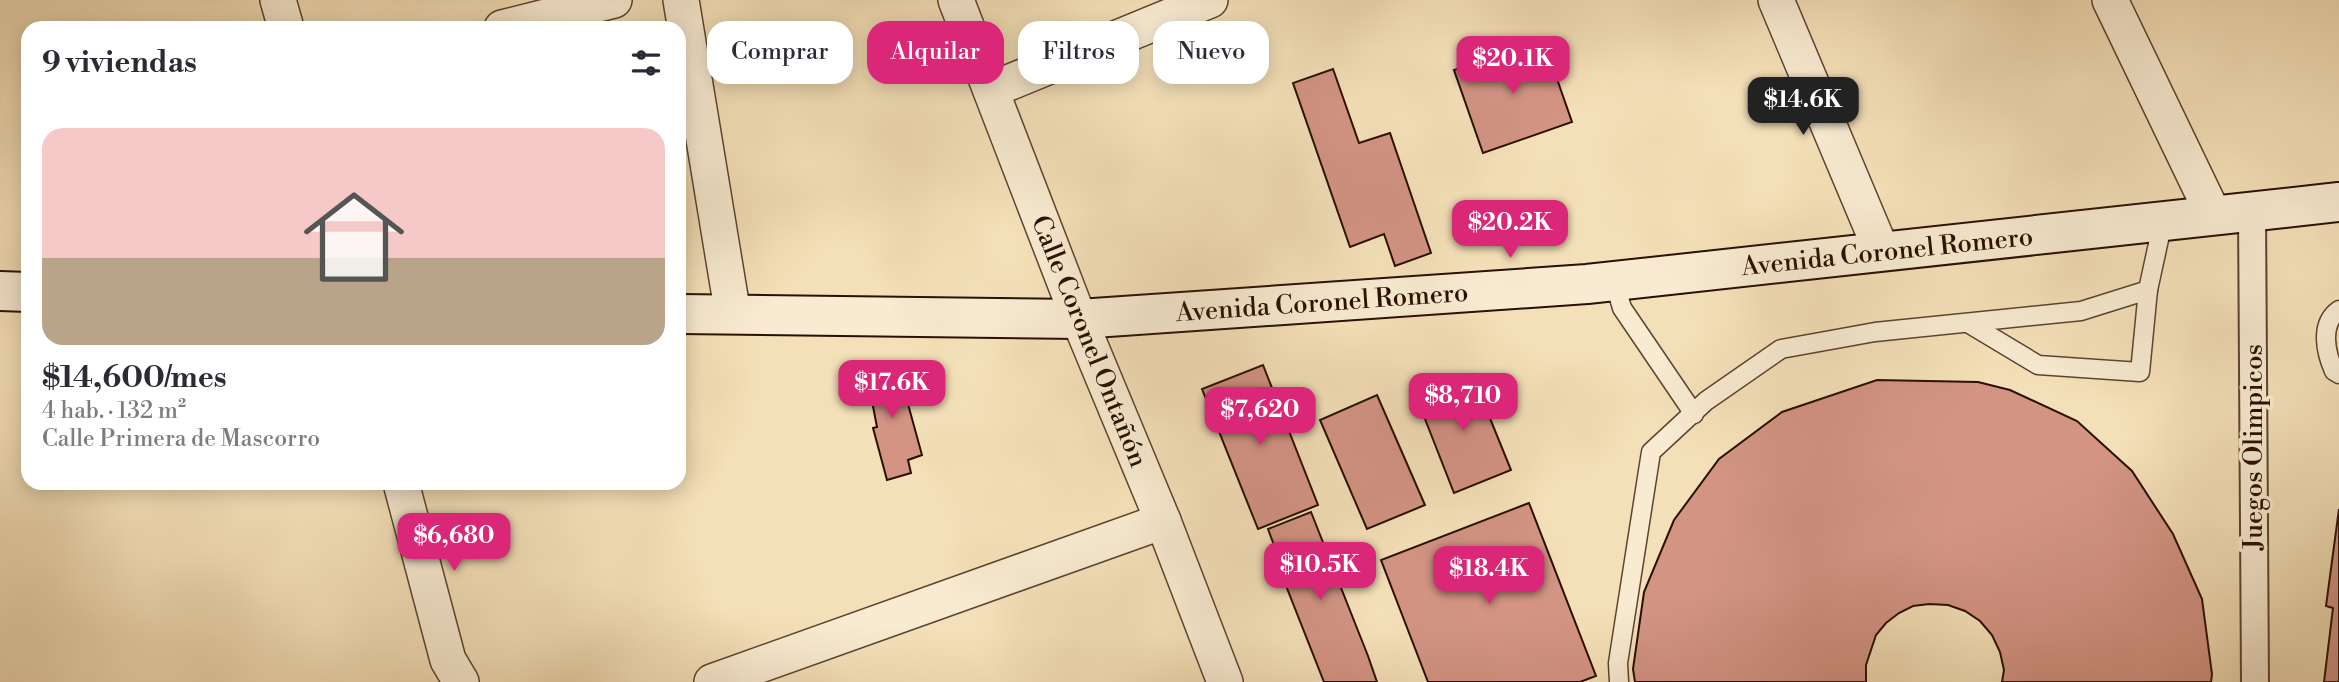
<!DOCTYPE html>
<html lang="es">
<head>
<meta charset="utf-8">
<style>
	:root { --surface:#fff; --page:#f7f7f7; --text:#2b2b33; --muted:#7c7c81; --line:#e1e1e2; --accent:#db2777 }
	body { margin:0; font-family:"Libre Bodoni",serif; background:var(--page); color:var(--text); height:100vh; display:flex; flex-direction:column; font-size:26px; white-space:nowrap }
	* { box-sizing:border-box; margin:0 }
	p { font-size:23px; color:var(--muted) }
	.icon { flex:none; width:38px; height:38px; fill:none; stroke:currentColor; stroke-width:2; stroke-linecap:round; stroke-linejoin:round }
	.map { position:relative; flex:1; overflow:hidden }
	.panel { position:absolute; left:21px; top:21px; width:665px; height:469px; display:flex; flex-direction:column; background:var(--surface); border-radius:21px; box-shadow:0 4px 18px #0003 }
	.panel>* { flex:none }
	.hud { position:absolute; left:707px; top:21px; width:665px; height:63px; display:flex; gap:14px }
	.price { position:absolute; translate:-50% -60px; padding:0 16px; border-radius:14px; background:var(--accent); color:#fff; font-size:23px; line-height:46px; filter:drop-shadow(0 2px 4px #0008) }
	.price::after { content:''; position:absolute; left:50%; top:42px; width:21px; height:16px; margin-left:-10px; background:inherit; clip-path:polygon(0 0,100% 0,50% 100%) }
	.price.on { background:#222; color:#fff }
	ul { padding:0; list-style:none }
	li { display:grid; align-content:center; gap:14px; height:371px; padding:0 21px }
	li+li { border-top:2px solid var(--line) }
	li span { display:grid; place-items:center; height:217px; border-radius:21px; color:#555 }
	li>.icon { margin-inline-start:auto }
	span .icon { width:126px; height:126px; fill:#fffc; stroke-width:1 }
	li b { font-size:30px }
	h2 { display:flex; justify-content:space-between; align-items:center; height:84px; padding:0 21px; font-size:30px }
	.tag { padding:0 24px; border-radius:21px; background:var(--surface); box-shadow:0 4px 18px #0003; font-size:24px; line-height:63px }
	.tag.on { background:var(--accent); color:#fff }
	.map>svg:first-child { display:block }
	.building { fill:#d39484; stroke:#2a0f03; stroke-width:2 }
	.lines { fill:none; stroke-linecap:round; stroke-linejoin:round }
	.service-casing { stroke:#5c4330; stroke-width:21 }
	.pedestrian-casing { stroke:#5c4330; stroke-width:30 }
	.minor-casing { stroke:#5c4330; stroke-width:38 }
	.secondary-casing { stroke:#2a0f03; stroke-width:42 }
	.service { stroke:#f8ebd1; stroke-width:18 }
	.pedestrian { stroke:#f8ebd1; stroke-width:26 }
	.minor { stroke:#f8ebd1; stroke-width:35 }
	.secondary { stroke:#f8ebd1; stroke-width:38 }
	.labels { text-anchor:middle; stroke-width:7; stroke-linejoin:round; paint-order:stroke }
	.street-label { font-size:26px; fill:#2a0f03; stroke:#f8ebd1 }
</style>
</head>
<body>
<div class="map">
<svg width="2339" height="682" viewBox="0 0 2339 682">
	<rect width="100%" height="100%" fill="#f4e0b8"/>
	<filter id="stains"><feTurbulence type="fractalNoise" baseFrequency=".00286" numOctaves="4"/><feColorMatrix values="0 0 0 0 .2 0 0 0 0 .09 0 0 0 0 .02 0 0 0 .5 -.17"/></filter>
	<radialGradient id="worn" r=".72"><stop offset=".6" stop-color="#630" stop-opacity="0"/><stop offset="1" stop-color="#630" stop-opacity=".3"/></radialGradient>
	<g class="building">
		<path d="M1543,39L1572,122L1483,153L1454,70Z"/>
		<path d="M1333,69L1359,143L1390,133L1431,253L1395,266L1384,234L1350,247L1293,83Z"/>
		<path d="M897,364L922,455L908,460L911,473L887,480L873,428L877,427L865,365Z"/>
		<path d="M1263,365L1318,505L1258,529L1202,389Z"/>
		<path d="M1472,374L1511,470L1454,493L1416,396Z"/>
		<path d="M1877,380L1978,382L2010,390L2077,421L2132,471L2173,534L2202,599L2212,674L2211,682H2002L2004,670L2000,652L1992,635L1980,621L1965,611L1948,605L1929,604L1913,606L1899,613L1886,623L1876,635L1866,665V682H1635L1633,669L1644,592L1674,520L1719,459L1782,412Z"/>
		<path d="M1377,395L1425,505L1367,529L1320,420Z"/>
		<path d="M1529,503L1596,676L1580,682H1428L1381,560Z"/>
		<path d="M2339,509V682H2324L2333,608L2326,606Z"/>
		<path d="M1311,512L1368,656L1377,682H1324L1279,568L1278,556L1268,529Z"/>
	</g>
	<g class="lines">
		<g class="service-casing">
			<g id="service">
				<path d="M1614,281L1622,308L1694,414"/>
				<path d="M2339,310C2319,324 2326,353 2334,371L2339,374"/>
				<path d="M1968,323L2038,365L2140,372L2148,290"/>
				<path d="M1619,682L1618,663L1651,452L1706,401L1781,349L1875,332L2081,311L2148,290L2163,221"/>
			</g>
		</g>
		<g class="pedestrian-casing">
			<path id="pedestrian" d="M2252,211L2255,682"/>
		</g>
		<g class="minor-casing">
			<g id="minor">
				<path d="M278,0L286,28"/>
				<path d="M681,0L733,315"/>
				<path d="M956,0L1079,319L1163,521L1225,682"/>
				<path d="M1776,0L1882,252"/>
				<path d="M2110,0L2214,216"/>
				<path d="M502,28L614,0"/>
				<path d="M991,90L1210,0"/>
				<path d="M401,483L448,660L461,682"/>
				<path d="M712,682L1163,521"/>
			</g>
		</g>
		<g class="secondary-casing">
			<g id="secondary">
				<path d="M0,291L28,292"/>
				<path d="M679,314L1079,319L1587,284L2339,202"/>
			</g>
		</g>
		<use href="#service" class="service"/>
		<use href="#pedestrian" class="pedestrian"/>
		<use href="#minor" class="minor"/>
		<use href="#secondary" class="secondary"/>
	</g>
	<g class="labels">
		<g class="street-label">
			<text transform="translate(1887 251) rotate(-6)" y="9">Avenida Coronel Romero</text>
			<text transform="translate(1322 302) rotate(-4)" y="9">Avenida Coronel Romero</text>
			<text transform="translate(1090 341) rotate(68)" y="9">Calle Coronel Ontañón</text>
			<text transform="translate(2253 447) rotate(-90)" y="9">Juegos Olimpicos</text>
		</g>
	</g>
	<rect width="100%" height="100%" filter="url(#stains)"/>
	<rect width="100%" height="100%" fill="url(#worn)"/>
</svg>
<b class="price" style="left:1513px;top:96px">$20.1K</b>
<b class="price on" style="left:1803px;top:137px">$14.6K</b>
<b class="price" style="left:1510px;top:260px">$20.2K</b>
<b class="price" style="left:892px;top:420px">$17.6K</b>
<b class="price" style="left:1463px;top:433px">$8,710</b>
<b class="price" style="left:1260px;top:447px">$7,620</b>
<b class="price" style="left:454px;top:573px">$6,680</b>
<b class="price" style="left:1320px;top:602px">$10.5K</b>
<b class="price" style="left:1489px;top:606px">$18.4K</b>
<div class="hud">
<a class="tag">Comprar</a>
<a class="tag on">Alquilar</a>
<a class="tag">Filtros</a>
<a class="tag">Nuevo</a>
</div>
<section class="panel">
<h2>9 viviendas<svg class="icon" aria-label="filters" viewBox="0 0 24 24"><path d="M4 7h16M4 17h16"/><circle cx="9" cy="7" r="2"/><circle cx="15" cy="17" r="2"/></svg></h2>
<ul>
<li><span style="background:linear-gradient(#f6c9c9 60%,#b9a48a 0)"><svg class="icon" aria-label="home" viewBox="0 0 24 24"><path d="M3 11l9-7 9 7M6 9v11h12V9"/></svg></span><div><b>$14,600/mes</b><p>4 hab. · 132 m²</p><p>Calle Primera de Mascorro</p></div></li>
</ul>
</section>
</div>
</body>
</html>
